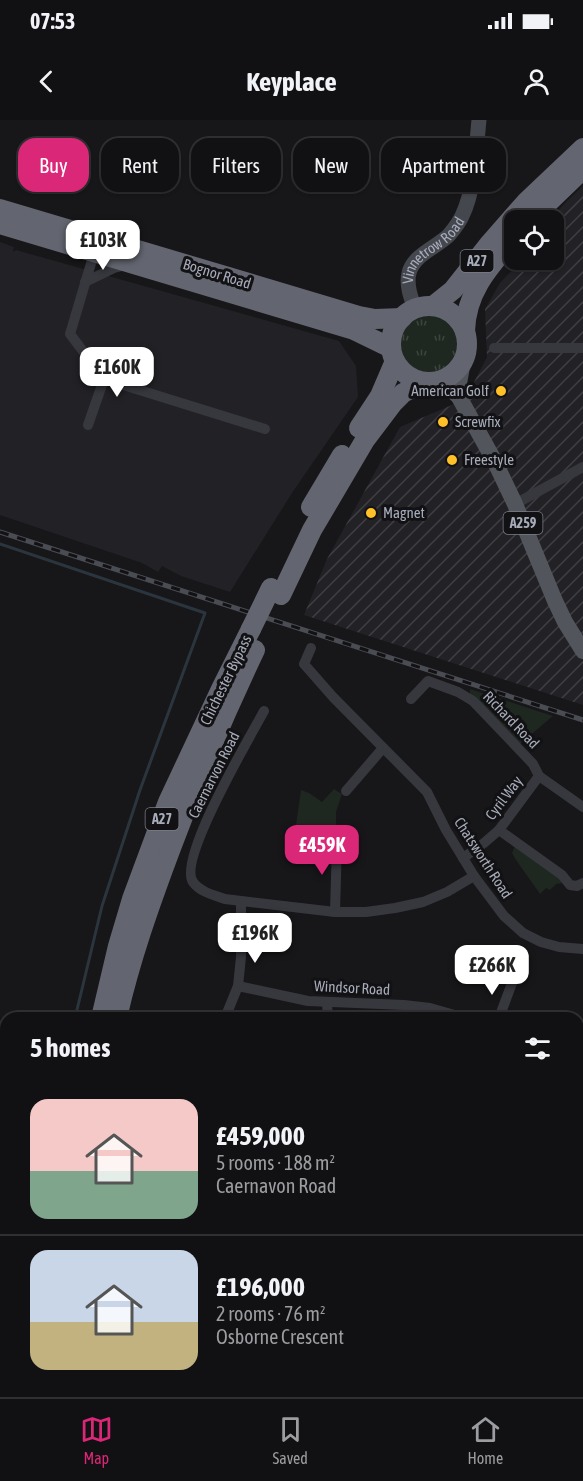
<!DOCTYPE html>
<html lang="en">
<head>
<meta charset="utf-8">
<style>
	:root { --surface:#111013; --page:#1e1e21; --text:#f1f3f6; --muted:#9c9da0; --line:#303033; --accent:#db2777 }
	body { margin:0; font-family:"Asap Condensed",sans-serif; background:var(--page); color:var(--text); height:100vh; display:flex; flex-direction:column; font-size:22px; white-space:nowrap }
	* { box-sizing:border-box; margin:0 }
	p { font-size:20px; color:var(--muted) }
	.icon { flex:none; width:33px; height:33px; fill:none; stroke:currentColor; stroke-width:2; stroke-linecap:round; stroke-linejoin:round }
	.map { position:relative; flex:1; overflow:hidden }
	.side { position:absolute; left:0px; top:892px; width:584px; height:386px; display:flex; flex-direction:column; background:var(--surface); border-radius:18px 18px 0 0; box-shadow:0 2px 4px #0004,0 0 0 2px var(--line) }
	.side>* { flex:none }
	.top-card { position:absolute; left:18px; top:18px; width:548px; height:54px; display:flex; gap:12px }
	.buttons { position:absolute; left:504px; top:90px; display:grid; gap:12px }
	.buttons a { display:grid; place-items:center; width:60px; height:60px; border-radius:12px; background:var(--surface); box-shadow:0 2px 4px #0004,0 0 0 2px var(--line); font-size:30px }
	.price { position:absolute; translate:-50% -51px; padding:0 14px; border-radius:12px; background:#fff; color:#222; font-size:20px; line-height:39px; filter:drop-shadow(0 2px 3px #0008) }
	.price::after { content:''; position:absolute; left:50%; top:36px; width:18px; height:14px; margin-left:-9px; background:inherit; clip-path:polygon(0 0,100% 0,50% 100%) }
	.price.on { background:var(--accent); color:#fff }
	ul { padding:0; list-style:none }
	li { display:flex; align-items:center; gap:18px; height:150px; padding:0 30px }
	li+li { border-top:2px solid var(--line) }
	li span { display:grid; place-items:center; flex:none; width:168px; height:120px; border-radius:18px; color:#555 }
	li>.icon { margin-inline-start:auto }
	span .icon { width:72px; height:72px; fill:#fffc; stroke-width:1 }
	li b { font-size:26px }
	h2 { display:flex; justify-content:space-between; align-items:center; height:72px; padding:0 30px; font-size:26px }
	.pill { padding:0 21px; border-radius:18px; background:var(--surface); box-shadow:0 2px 4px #0004,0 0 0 2px var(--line); font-size:21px; line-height:54px }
	.pill.on { background:var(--accent); color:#fff }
	.status { display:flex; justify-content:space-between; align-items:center; height:42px; padding:0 30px; background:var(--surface); direction:ltr }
	.status svg { height:16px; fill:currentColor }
	header { display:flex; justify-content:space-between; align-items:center; height:78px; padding:0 30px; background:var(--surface); font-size:27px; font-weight:700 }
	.tab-bar { display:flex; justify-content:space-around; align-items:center; height:84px; border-top:2px solid var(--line); background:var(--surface); font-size:16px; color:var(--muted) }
	.tab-bar a { display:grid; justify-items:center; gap:3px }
	.tab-bar .on { color:var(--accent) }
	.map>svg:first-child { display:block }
	.built { fill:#222226 }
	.industrial { fill:url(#industrial-furrows) }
	.grass { fill:url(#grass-tufts) }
	.green { fill:#1e2720 }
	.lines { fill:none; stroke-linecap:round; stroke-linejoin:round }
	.stream { stroke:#2b353e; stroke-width:3 }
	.street { stroke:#37383e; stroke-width:10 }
	.secondary { stroke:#45474e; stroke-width:15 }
	.primary { stroke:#53555d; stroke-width:16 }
	.highway { stroke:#636670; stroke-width:20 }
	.rail-casing { stroke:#4a4c53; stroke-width:5 }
	.rail { stroke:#121114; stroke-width:3; stroke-dasharray:9; stroke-linecap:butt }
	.highway-bridge { stroke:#636670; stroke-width:20 }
	.poi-dot { fill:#ffc028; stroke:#121114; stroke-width:2 }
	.labels { text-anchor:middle; stroke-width:6; stroke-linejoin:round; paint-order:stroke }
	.shield { fill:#121114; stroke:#7a7e88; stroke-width:1.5 }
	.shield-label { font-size:14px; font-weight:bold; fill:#a7acba }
	.street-label { font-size:15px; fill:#a7acba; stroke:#121114 }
	.poi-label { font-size:15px; fill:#a7acba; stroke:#121114; text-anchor:start }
</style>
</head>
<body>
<div class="status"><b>07:53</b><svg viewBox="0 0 49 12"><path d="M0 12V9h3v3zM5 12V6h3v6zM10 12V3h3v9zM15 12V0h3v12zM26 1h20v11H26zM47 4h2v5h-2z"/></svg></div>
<header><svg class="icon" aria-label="back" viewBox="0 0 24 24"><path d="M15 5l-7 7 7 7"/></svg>Keyplace<svg class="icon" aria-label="person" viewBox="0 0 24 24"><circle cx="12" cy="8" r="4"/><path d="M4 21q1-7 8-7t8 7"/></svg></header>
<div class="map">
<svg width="583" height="1277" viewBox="0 0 583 1277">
	<defs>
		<pattern id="industrial-furrows" width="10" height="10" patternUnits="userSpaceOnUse" patternTransform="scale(1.5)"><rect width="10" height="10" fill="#222226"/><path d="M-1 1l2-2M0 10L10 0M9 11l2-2" fill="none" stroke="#3f3f43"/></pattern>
		<pattern id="grass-tufts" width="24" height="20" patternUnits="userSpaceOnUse" patternTransform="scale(1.5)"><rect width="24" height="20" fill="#1e2720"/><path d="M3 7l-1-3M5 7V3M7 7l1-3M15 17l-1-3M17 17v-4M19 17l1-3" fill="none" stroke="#3c443e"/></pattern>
	</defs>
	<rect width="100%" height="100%" fill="#171619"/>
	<g class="built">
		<path d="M0,122L14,127L13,132L16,130L339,221L356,246L358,277L292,373L230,472L181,456L162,446L158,452L142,443L0,395Z"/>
		<path d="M92,1272H177L176,1277H92Z"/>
	</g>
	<path class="industrial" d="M583,66V585L304,495L327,439L400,307L452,285L471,268L487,237L485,189L500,163L522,140H554V100H550L567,81Z"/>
	<circle class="grass" cx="428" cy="222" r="30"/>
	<g class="green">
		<path d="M470,569L553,596L519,625L470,575Z"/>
		<path d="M334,669L342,674L336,692V713L295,712L301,670L309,673L322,682Z"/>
		<path d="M515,726L558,757L563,763L556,764L550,770L546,768L540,774L516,740L512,733Z"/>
	</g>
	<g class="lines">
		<g class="stream">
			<path d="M0,424L205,493L140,670L102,786L75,898"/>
			<path d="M0,948L6,949"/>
		</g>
		<g class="street">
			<path d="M95,130L70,214L104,259L265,309"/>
			<path d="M85,162L114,148L126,145"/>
			<path d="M494,228H583"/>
			<path d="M88,305L104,259"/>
			<path d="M515,384L583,347"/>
			<path d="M311,528L304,544L333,577L427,672L446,710L474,756L504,796L523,813L541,822L559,827L583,829"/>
			<path d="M411,579L428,561L458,572L473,581L533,644L539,656L583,687"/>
			<path d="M264,591C250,617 177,740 193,762C200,772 214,775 225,779L335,792H366L395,788L423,782L447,772L474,756"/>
			<path d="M346,671L383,628"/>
			<path d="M499,710L562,755L570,765L577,766L583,763"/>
			<path d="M463,738L484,723L499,710L539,656"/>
			<path d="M335,792L337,722"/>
			<path d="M238,866L308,881L404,885L430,888L465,898"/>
			<path d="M327,883L328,898"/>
			<path d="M225,898L238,866L241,837V781"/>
			<path d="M499,898L512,863"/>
			<path d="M578,946L583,947"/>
			<path d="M578,1061L583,1062"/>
			<path d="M0,1099L6,1100"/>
			<path d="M0,1150L6,1111"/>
			<path d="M578,1218L583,1215"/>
			<path d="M421,1277L426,1272"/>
			<path d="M537,1277V1272"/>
		</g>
		<path class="secondary" id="s1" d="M415,189C411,178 406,165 409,153C413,135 437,127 449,115C454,109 459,103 462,96C475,70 476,29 479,0"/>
		<g class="primary">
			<path d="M441,260L459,277L495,342L515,384L555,481L565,502L583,531"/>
			<path d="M459,277L458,269L463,241"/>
		</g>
		<g class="highway">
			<path d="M0,89L359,196L375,199L402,198"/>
			<path d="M530,100L583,49"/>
			<path d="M0,104L354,210L391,228"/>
			<path d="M433,186L453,170L490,123L526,82L583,28"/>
			<circle cx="429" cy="224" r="38"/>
			<path d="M465,211C466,171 490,146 514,118"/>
			<path d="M359,308L380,276L395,241"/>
			<path d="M311,387L342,335"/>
			<path d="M281,475L312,410L365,320L393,283L403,273L424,262"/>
			<path d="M101,898L118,826L132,779L168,682L221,569L251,509"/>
			<path d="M117,898C130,840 150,784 171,728C196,661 224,595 255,530"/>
			<path d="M52,1277V1272"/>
			<path d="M73,1277V1272"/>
		</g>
		<g class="rail-casing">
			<path id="rail" d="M0,412L583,600"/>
		</g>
		<use href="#rail" class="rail"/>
		<path class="highway-bridge" d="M251,509L271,468"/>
	</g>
	<g class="poi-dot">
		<circle cx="501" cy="271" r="6"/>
		<circle cx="443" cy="302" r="6"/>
		<circle cx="452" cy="340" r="6"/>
		<circle cx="371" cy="393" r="6"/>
	</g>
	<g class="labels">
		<g class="shield">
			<rect x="460.5" y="130" width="33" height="22" rx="4.5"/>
			<rect x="503.5" y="392" width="39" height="22" rx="4.5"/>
			<rect x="145.5" y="688" width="33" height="22" rx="4.5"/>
		</g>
		<g class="shield-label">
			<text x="477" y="146">A27</text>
			<text x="523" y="408">A259</text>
			<text x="162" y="704">A27</text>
		</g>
		<g class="street-label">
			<text dy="5" stroke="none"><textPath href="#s1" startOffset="70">Vinnetrow Road</textPath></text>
			<text transform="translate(217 154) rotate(17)" y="5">Bognor Road</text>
			<text transform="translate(226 560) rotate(-64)" y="5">Chichester Bypass</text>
			<text transform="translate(511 600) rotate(46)" y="5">Richard Road</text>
			<text transform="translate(214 655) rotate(-63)" y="5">Caernarvon Road</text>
			<text transform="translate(504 678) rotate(-53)" y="5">Cyril Way</text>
			<text transform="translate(483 738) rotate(57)" y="5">Chatsworth Road</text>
			<text transform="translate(352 868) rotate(3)" y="5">Windsor Road</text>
		</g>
		<g class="poi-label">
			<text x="489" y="276" text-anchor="end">American Golf</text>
			<text x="455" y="307">Screwfix</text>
			<text x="464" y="345">Freestyle</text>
			<text x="383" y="398">Magnet</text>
		</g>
	</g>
</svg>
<div class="buttons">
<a><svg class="icon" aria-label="locate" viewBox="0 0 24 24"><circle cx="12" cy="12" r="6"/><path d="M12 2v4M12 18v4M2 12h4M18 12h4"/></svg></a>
</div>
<b class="price" style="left:103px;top:151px">£103K</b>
<b class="price" style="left:117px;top:278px">£160K</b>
<b class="price on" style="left:322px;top:756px">£459K</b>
<b class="price" style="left:255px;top:844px">£196K</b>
<b class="price" style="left:492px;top:876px">£266K</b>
<div class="top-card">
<a class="pill on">Buy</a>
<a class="pill">Rent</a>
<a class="pill">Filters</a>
<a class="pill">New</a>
<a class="pill">Apartment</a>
</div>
<section class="side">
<h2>5 homes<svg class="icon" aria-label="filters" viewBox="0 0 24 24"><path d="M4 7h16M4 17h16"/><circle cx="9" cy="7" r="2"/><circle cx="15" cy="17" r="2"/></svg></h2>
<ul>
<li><span style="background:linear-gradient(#f6c9c9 60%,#7fa58c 0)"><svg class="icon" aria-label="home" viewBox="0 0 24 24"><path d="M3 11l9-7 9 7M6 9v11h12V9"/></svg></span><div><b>£459,000</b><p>5 rooms · 188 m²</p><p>Caernavon Road</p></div></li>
<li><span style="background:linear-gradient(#c9d6e8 60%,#c2b280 0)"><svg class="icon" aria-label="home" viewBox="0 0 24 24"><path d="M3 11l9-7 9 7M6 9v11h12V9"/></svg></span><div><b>£196,000</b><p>2 rooms · 76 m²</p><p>Osborne Crescent</p></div></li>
</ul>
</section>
</div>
<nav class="tab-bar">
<a class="on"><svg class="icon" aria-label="map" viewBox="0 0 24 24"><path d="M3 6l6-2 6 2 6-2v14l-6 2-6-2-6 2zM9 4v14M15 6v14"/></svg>Map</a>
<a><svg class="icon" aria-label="saved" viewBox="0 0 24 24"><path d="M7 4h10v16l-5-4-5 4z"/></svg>Saved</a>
<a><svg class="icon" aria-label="home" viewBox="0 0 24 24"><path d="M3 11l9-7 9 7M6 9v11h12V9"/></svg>Home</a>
</nav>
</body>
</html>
